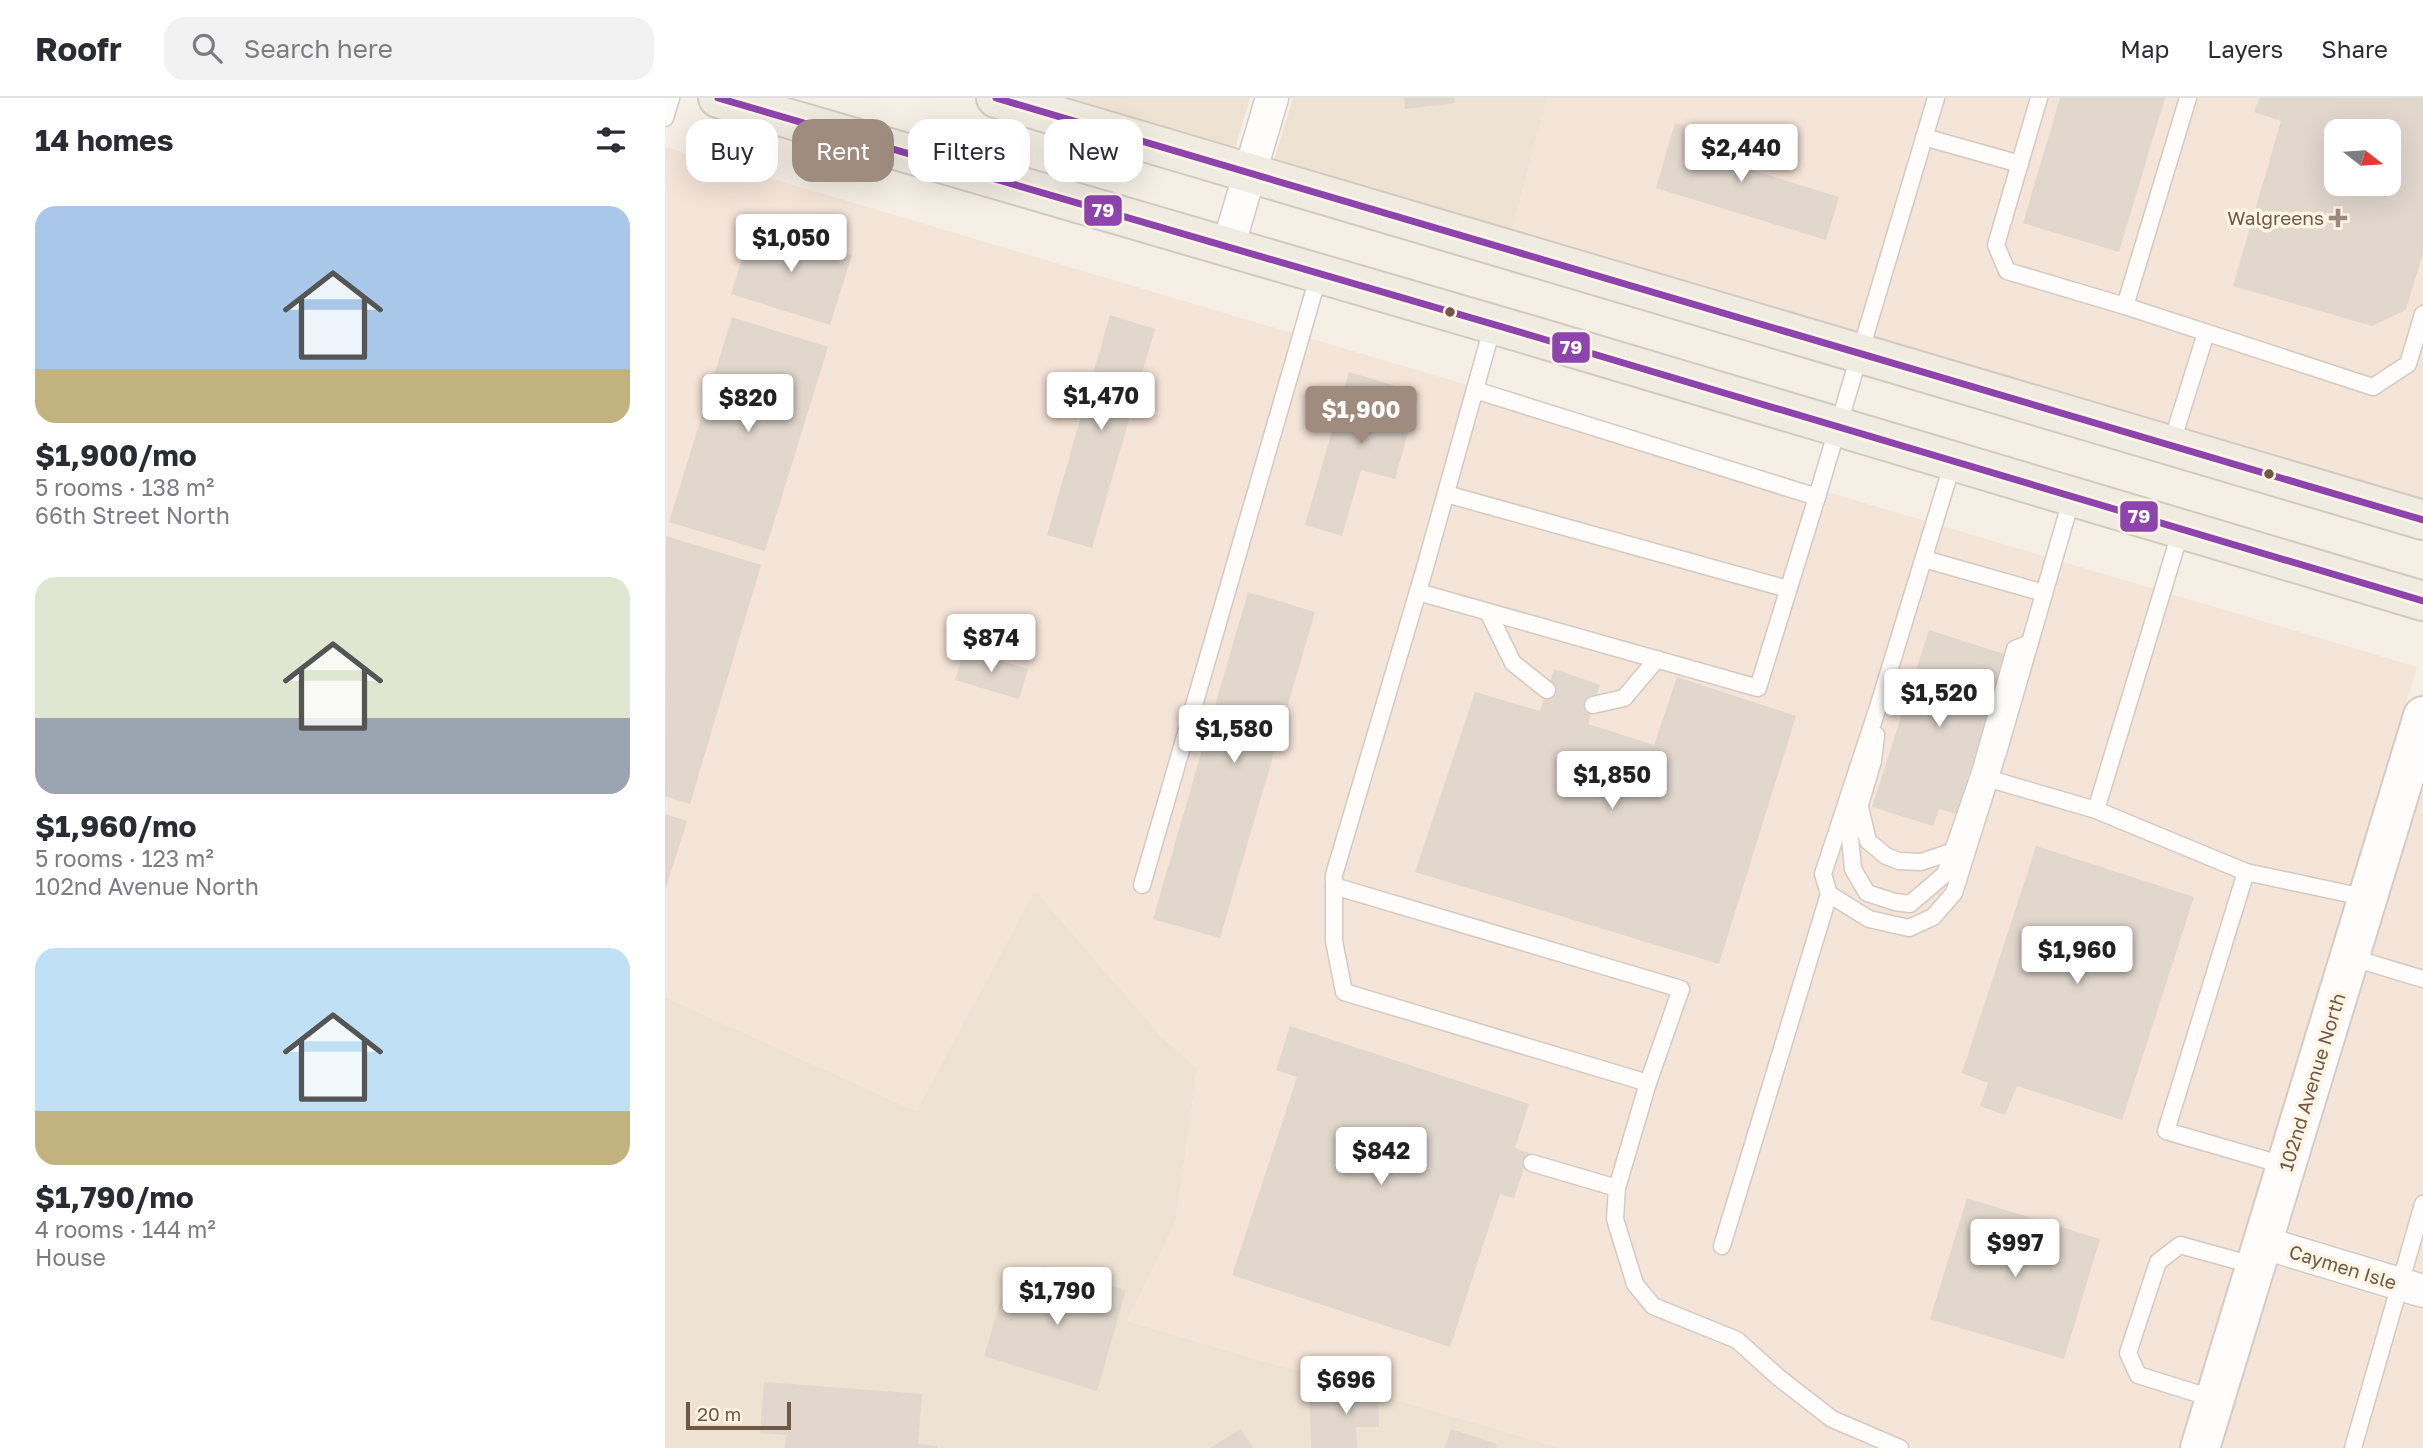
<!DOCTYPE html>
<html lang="en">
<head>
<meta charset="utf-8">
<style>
	:root { --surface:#fff; --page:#f2f2f3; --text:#2b2b33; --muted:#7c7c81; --line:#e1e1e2; --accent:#9f8c7f }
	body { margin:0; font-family:"Golos Text",sans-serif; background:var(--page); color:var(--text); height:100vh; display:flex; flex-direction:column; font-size:26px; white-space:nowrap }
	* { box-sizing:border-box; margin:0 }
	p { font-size:23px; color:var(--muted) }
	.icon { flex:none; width:38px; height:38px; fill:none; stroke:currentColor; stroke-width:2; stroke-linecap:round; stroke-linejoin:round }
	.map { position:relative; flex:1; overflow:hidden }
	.details { display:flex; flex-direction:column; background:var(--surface); width:665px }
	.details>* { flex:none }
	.banner { position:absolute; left:21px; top:21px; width:665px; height:63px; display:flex; gap:14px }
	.needle { width:46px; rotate:107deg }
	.fabs { position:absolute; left:1659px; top:21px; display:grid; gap:14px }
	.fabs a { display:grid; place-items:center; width:77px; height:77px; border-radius:14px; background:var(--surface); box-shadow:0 7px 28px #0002; font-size:35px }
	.scale { position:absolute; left:21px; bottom:18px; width:105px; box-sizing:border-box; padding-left:7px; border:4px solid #705748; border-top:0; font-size:19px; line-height:24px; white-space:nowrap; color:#705748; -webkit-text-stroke:5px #fef5e5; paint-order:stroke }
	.price { position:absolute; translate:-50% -60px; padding:0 16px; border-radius:7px; background:#fff; color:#222; font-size:23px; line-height:46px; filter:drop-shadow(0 2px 4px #0008) }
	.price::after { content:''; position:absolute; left:50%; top:42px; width:21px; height:16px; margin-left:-10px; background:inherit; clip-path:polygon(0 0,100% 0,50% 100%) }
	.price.on { background:var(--accent); color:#fff }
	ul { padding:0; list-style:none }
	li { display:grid; align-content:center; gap:14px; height:371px; padding:0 35px }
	li span { display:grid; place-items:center; height:217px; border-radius:21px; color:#555 }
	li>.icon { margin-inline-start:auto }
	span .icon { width:126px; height:126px; fill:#fffc; stroke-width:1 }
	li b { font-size:30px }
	h2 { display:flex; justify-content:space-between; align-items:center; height:84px; padding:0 35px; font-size:30px }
	.chip { padding:0 24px; border-radius:21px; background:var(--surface); box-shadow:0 7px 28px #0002; font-size:24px; line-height:63px }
	.chip.on { background:var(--accent); color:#fff }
	header { display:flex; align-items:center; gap:42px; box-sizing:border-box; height:98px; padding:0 35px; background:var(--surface); border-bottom:2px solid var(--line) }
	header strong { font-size:33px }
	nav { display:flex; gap:38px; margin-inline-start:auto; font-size:24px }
	.search { width:490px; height:63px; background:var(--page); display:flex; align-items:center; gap:18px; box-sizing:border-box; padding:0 24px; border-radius:21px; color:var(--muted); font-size:26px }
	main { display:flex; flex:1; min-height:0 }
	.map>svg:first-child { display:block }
	.residential { fill:#eee2d2 }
	.commercial { fill:#f5e4d8; fill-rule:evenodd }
	.building { fill:#e1d7cd; fill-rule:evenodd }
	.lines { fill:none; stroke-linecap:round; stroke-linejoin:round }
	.lane-casing { stroke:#d3cac1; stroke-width:19 }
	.street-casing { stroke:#d3cac1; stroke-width:35 }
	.secondary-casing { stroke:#d5cbc2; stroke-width:42 }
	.primary-casing { stroke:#d3cbc3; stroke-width:42 }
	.lane { stroke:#fefdfb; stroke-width:16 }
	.street { stroke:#fefdfb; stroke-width:32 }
	.secondary { stroke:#fefdfb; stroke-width:38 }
	.primary { stroke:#f1ece2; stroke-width:38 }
	.bus-1-casing { stroke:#fef5e5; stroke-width:12 }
	.bus-1 { stroke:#8e44ad; stroke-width:7 }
	.poi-dot { fill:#9f8c7f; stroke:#fef5e5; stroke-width:2.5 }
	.bus-dot { fill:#705748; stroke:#fef5e5; stroke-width:2.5 }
	.labels { text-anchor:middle; stroke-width:7; stroke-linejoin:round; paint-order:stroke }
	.poi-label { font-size:19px; fill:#705748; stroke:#fef5e5; text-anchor:end }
	.street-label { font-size:19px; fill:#705748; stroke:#fef5e5 }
	.line-badge { stroke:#fef5e5; stroke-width:2.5 }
	.badge-label { font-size:19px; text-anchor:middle; font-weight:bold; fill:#fff }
</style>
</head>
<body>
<header>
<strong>Roofr</strong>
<div class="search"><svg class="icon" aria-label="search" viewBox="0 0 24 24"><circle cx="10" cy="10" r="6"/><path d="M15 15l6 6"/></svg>Search here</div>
<nav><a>Map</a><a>Layers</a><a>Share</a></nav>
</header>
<main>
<section class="details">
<h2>14 homes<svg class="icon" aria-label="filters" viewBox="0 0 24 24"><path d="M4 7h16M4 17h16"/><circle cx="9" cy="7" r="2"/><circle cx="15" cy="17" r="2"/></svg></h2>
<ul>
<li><span style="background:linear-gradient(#a9c7e8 75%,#c2b280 0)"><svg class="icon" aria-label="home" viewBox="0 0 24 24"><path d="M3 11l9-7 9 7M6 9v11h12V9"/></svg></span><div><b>$1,900/mo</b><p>5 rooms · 138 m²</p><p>66th Street North</p></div></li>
<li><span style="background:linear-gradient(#dfe7d0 65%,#9aa5b1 0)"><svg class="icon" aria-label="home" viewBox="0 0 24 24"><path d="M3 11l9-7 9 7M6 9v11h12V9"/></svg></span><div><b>$1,960/mo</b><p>5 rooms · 123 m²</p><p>102nd Avenue North</p></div></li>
<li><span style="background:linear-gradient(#bfe0f5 75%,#c2b280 0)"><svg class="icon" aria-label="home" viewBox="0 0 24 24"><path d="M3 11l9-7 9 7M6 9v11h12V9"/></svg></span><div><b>$1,790/mo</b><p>4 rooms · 144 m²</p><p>House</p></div></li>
</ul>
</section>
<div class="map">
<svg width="1758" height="1350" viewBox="0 0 1758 1350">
	<rect width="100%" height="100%" fill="#f5efe5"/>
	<g class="residential">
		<path d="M396,0H585L570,50Z"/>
		<path d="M628,0H882L847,133L609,62Z"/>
		<path d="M370,792L494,936L532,971L511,1123L462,1223L896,1350H0V899L251,1013Z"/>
	</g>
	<g class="commercial">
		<path d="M882,0H1758V403L847,133ZM1671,33H1724V86H1671Z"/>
		<path d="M0,49L1752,569L1514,1350H896L462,1223L511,1123L532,971L494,936L370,792L251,1013L0,899Z"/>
		<path d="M1758,689V1174L1624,1133Z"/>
		<path d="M1613,1168L1758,1212V1350H1556Z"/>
	</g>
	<g class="building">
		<path d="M739,0H789L790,5L740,11Z"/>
		<path d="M1395,0H1500L1454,154L1358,125Z"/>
		<path d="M1594,0H1758V155L1741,212L1707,228L1568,188L1616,23L1589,14ZM1671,33H1724V86H1671Z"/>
		<path d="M1010,25L1083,48L1077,69L1174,99L1161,142L991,90Z"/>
		<path d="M88,126L187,157L165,227L66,196Z"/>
		<path d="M445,217L490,231L427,450L382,437Z"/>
		<path d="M67,219L163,249L100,453L4,424Z"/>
		<path d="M684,274L754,295L730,381L696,372L677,438L640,427Z"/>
		<path d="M1,438L96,467L25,706L0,698Z"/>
		<path d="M583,494L650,514L555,840L488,821Z"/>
		<path d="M1264,532L1342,557L1291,716L1274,711L1268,728L1207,709Z"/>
		<path d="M299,552L363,571L354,601L290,582Z"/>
		<path d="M889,571L935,587L923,626L989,647L1012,579L1131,618L1054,866L750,774L810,594L875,613Z"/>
		<path d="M0,716L22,723L1,790H0Z"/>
		<path d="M1371,748L1529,799L1457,1022L1352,988L1340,1017L1315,1008L1323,985L1297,975Z"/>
		<path d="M625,928L864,1006L850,1050L864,1055L849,1100L835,1096L785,1249L567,1177L632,979L611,972Z"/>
		<path d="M1302,1100L1435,1141L1399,1261L1265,1221Z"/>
		<path d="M377,1167L461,1192L432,1293L319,1258L341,1184L369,1192Z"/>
		<path d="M712,1276L714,1329H691L692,1350H646L645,1305L690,1303L689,1277Z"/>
		<path d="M99,1284L257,1296L253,1346L272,1348V1350H120L121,1337L95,1335Z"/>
		<path d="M575,1331L588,1350H545Z"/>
		<path d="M786,1331L832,1346L831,1350H780Z"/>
	</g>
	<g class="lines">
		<g class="lane-casing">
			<g id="lane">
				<path d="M1374,0L1331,147L1342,173L1460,208L1523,0"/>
				<path d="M0,20L6,0"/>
				<path d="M1259,39L1355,66"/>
				<path d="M1460,208L1708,289L1743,266L1758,216"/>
				<path d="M828,227L759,473L669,777V843L679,894L983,985"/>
				<path d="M810,292L1152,399L1271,0"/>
				<path d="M1506,347L1541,235"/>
				<path d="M1288,364L1214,606L1158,776L1164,796L1204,821L1244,830L1268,819L1289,795L1335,648L1407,399"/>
				<path d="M781,396L1123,491"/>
				<path d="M1259,461L1379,495"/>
				<path d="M753,494L1093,590L1152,399"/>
				<path d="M823,514L848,565L882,592"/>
				<path d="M928,607L959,600L992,561"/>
				<path d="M1211,637L1208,663L1185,740L1188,771L1202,795L1230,804L1245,806L1280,776L1316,671L1350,551L1365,545"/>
				<path d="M1325,681L1431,712L1581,774L1501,1033L1622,1068"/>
				<path d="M1195,709L1203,743L1221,758L1234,763L1256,764L1286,754L1290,747"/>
				<path d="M1431,712L1516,432"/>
				<path d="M1581,774L1703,800"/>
				<path d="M477,787L654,176"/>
				<path d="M669,788L1016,891L983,985L952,1090L950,1121L970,1186L988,1208L1072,1242L1113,1279L1167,1321L1235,1350"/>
				<path d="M1685,859L1758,881"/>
				<path d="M867,1065L952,1090"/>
				<path d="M1057,1148L1164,796"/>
				<path d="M1550,1301L1473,1277L1463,1255L1493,1164L1515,1147L1591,1168"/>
				<path d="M1688,1350L1758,1106"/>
			</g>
		</g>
		<g class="street-casing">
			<g id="street">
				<path d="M563,149L607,0"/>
				<path d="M1599,1145L1758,1193"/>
			</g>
		</g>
		<g class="secondary-casing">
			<path id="secondary" d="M1535,1350L1758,618"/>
		</g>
		<g class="primary-casing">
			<g id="primary">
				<path d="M53,0L868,238L1758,503"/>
				<path d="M331,0L1758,422"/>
			</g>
		</g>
		<use href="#lane" class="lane"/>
		<use href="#street" class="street"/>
		<use href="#secondary" class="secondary"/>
		<use href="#primary" class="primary"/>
		<g class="bus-1-casing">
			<g id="bus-1">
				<path d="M53,0L868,238L1758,503"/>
				<path d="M331,0L1758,422"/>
			</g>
		</g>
		<use href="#bus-1" class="bus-1"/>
	</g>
	<path class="poi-dot" d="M1669.5 109.5h7v7h7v7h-7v7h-7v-7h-7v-7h7z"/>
	<g class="bus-dot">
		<circle cx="785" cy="214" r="6"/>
		<circle cx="1604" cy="376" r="6"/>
	</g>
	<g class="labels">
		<g class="poi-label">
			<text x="1659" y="127">Walgreens</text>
		</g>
		<g class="street-label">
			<text transform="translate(1647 984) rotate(-73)" y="7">102nd Avenue North</text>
			<text transform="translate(1678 1169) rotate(17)" y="7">Caymen Isle</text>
		</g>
	</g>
	<g class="line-badge">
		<rect x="418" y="96" width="40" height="33" rx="7" fill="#8e44ad"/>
		<rect x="886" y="233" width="40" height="33" rx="7" fill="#8e44ad"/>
		<rect x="1454" y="402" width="40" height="33" rx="7" fill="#8e44ad"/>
	</g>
	<g class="badge-label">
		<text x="438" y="119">79</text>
		<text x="906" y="256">79</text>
		<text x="1474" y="425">79</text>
	</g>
</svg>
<div class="fabs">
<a><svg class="needle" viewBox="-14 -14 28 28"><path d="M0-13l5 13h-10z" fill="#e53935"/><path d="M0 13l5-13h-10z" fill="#7c7c81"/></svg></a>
</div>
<div class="scale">20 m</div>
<b class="price" style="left:1076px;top:86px">$2,440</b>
<b class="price" style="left:126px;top:176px">$1,050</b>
<b class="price" style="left:436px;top:334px">$1,470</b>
<b class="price" style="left:83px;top:336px">$820</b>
<b class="price on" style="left:696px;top:348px">$1,900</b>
<b class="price" style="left:326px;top:576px">$874</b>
<b class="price" style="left:1274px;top:631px">$1,520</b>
<b class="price" style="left:569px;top:667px">$1,580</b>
<b class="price" style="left:947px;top:713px">$1,850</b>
<b class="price" style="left:1412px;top:888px">$1,960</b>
<b class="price" style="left:716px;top:1089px">$842</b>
<b class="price" style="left:1350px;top:1181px">$997</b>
<b class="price" style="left:392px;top:1229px">$1,790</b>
<b class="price" style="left:681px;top:1318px">$696</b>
<div class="banner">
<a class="chip">Buy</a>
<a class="chip on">Rent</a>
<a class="chip">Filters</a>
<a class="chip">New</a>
</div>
</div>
</main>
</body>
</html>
